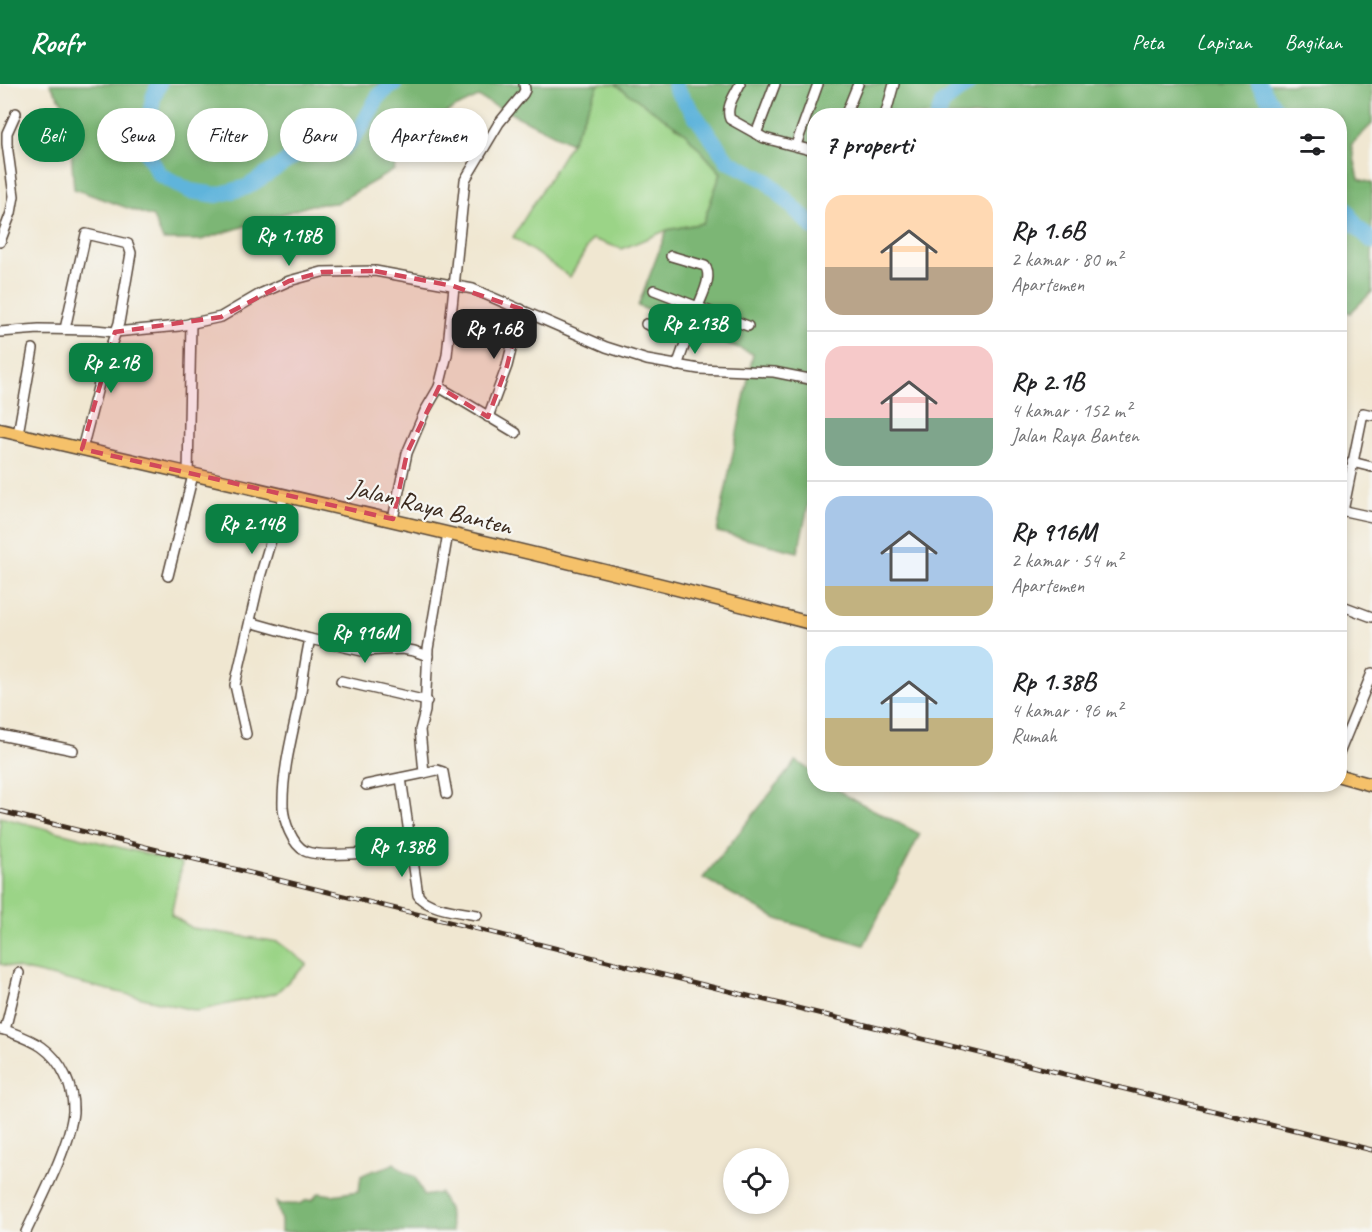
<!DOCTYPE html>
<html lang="id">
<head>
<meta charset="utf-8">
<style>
	:root { --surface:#fff; --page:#f2f2f2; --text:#202124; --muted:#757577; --line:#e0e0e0; --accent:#0b8043 }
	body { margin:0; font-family:Caveat,sans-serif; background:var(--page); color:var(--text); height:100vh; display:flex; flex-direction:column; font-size:22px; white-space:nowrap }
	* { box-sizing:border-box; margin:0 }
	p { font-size:20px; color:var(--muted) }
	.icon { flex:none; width:33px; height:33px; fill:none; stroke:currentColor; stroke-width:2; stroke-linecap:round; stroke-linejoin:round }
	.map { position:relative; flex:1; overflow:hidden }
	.side { position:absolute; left:807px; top:24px; width:540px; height:684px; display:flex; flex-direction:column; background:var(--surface); border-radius:24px; box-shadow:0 3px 9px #0003 }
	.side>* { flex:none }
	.top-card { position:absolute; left:18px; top:24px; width:570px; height:54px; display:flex; gap:12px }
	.controls { position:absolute; left:723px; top:1064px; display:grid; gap:12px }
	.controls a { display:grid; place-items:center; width:66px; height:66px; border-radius:50%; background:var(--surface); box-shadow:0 3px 9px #0003; font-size:30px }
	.price { position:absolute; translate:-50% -51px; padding:0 14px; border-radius:12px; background:var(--accent); color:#fff; font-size:20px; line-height:39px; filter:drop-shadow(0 2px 3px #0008) }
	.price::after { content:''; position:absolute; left:50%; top:36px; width:18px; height:14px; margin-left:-9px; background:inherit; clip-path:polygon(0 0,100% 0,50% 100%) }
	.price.current { background:#222; color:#fff }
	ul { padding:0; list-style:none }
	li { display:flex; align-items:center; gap:18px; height:150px; padding:0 18px }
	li+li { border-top:2px solid var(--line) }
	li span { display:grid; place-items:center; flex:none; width:168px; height:120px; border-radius:18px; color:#555 }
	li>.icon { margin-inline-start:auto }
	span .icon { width:72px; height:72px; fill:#fffc; stroke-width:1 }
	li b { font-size:26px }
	h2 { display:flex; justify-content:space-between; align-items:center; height:72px; padding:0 18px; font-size:26px }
	.tag { padding:0 21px; border-radius:27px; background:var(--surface); box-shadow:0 3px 9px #0003; font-size:21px; line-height:54px }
	.tag.current { background:var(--accent); color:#fff }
	header { display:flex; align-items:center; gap:36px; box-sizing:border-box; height:84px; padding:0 30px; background:var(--accent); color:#fff }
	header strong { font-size:28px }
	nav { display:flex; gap:33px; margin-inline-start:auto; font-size:21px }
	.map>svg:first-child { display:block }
	.green { fill:#9bd487; stroke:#6b7f52; stroke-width:1.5 }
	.forest { fill:#7cb674; stroke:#5c7049; stroke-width:1.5 }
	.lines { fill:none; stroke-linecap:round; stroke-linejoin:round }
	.river { stroke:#5fb4db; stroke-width:16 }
	.minor-casing { stroke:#564639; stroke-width:12 }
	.major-casing { stroke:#564639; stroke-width:15 }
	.minor { stroke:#fff; stroke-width:9 }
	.major { stroke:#f5c16b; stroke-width:12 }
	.rail-casing { stroke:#3b2a1e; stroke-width:5 }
	.rail { stroke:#f6f6f2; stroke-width:3; stroke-dasharray:9; stroke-linecap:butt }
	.marked { fill:#d1495b; fill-opacity:0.2; stroke:#d1495b; stroke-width:4.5; stroke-dasharray:12 8; stroke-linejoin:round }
	.labels { text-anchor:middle; stroke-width:4.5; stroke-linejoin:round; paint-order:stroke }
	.street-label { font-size:26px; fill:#3b2a1e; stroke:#f6f6f2 }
</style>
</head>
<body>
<header>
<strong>Roofr</strong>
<nav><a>Peta</a><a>Lapisan</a><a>Bagikan</a></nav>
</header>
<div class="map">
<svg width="1372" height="1148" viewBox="0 0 1372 1148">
	<rect width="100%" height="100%" fill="#f6f6f2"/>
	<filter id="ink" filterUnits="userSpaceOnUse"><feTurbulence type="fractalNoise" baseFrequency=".0167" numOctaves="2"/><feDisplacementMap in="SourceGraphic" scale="12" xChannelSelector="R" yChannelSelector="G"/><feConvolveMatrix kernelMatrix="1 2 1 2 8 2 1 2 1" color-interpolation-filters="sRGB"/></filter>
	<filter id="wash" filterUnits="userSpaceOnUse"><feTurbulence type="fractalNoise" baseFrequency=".008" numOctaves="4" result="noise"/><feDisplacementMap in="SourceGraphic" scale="24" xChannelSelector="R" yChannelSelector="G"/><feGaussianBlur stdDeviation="1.35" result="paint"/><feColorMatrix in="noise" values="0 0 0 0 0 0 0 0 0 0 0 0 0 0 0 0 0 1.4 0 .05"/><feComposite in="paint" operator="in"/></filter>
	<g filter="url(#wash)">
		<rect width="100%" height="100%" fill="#f0e7d1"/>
		<g class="green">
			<path d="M599,0H615L684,48L721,89L703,139L667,146L622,165L592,155L570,193L513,153L571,59Z"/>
			<path d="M0,733L182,779L171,831L192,844L278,858L307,880L276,909L197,927L0,880Z"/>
		</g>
		<g class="forest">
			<path d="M50,0H599L571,59L478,13L402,49L394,86L336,119L311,121L201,156H163L153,133L74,105L68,27Z"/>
			<path d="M615,0H1372V40L1351,61L1359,95L1372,99V208L1350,229L1340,224V32H814V395L798,468L717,448L753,270L638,222L667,146L703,139L721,89L684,48Z"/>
			<path d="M796,677L814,689V700L831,701L847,712L920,750L864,861L777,835L703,794Z"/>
			<path d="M394,1079L404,1088L415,1093L424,1112L440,1109L448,1125L452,1148H281V1137L276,1118L280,1121C287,1119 293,1121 299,1120C305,1118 305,1115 312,1116L319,1109L332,1111L359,1107L361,1092C374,1084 382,1087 394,1079Z"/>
		</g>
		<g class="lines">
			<g class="river">
				<path d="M159,0L153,14L145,65L159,90L190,107L217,111L247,103L301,68L345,63L362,42L379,11L394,0"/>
				<path d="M675,0L676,5L728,77L767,97L814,144"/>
				<path d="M1259,0L1280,32"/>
				<path d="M938,32L942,20L968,0"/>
				<path d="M1340,117L1357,143L1372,157"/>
			</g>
		</g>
	</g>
	<g filter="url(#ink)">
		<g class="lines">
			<g class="minor-casing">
				<g id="minor">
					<path d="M740,0C735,11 725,23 730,35L764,54L814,67"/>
					<path d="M845,32L858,0"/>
					<path d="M885,32L894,0"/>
					<path d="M756,50L775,0"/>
					<path d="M796,61L818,0"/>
					<path d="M0,158L11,129L14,112L7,60V49L16,29"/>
					<path d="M654,206L698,223C702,211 713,193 705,182L671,172"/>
					<path d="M646,240L687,255"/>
					<path d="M65,245L86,150L128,160L131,169L119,239L103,284L82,365"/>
					<path d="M0,248L39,245L95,246L115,248L179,242L221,233L262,209L289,197L322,188L375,187L473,205L606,263L647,276L699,285L774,288L814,296"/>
					<path d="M677,282L698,223L748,242"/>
					<path d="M439,303L516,349"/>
					<path d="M488,333L507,282L521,225"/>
					<path d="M18,350L33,265"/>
					<path d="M1352,378L1372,383"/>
					<path d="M188,390L191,239"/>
					<path d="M1340,426L1372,433"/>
					<path d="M1343,427L1363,329L1372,331"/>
					<path d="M393,435L407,369L425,327L439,303L447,271L465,96L499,39L523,10L525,6L524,0"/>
					<path d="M168,492L193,391"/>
					<path d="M1340,521L1372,533"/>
					<path d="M250,538L310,555C305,576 303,597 299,619C292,652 282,689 283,723C284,738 292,760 305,767C321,775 390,767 411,765"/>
					<path d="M310,555L362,567L402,565L414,567L428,572"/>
					<path d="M341,597L427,617"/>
					<path d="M246,650L235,601L260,493L284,412"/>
					<path d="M0,651L73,666"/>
					<path d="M1340,667L1372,589"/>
					<path d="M424,689L437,686L443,688L447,710"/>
					<path d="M401,694L418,811C426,825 461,828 477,831"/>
					<path d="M366,701L424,689L420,646L425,627L428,565L448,449"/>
					<path d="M0,945L5,946L19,889"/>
					<path d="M5,946C18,951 31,955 42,963C62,977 74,1004 73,1028C70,1061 41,1116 26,1148"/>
				</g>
			</g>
			<g class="major-casing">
				<g id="major">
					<path d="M0,346C272,409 544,469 814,540"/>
					<path d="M1340,692L1372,701"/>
				</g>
			</g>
			<use href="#minor" class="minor"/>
			<use href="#major" class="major"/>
			<g class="rail-casing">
				<path id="rail" d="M0,727L1372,1066"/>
			</g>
			<use href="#rail" class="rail"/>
		</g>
	</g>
	<path class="marked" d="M375,187L453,202L521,225L507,282L488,333L439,303L407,369L393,435L82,365L115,248L221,233L289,197L322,188Z"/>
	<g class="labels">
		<g class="street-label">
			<text transform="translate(431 422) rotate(14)" y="9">Jalan Raya Banten</text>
		</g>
	</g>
</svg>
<div class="controls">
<a><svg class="icon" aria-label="locate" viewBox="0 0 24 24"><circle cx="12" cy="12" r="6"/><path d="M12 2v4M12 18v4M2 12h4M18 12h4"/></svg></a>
</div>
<b class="price" style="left:289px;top:183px">Rp 1.18B</b>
<b class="price" style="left:695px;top:271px">Rp 2.13B</b>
<b class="price current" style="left:494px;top:276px">Rp 1.6B</b>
<b class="price" style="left:111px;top:310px">Rp 2.1B</b>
<b class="price" style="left:252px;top:471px">Rp 2.14B</b>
<b class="price" style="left:365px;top:580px">Rp 916M</b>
<b class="price" style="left:402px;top:794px">Rp 1.38B</b>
<div class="top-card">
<a class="tag current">Beli</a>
<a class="tag">Sewa</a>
<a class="tag">Filter</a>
<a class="tag">Baru</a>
<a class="tag">Apartemen</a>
</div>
<section class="side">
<h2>7 properti<svg class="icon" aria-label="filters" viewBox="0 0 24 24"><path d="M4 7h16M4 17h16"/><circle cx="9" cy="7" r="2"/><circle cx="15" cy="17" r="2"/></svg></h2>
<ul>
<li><span style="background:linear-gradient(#ffd9b3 60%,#b9a48a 0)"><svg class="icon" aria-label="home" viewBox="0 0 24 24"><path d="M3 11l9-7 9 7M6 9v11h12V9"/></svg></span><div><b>Rp 1.6B</b><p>2 kamar · 80 m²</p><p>Apartemen</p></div></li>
<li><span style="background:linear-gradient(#f6c9c9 60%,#7fa58c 0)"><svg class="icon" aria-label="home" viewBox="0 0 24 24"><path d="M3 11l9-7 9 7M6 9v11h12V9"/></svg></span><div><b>Rp 2.1B</b><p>4 kamar · 152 m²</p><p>Jalan Raya Banten</p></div></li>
<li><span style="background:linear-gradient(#a9c7e8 75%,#c2b280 0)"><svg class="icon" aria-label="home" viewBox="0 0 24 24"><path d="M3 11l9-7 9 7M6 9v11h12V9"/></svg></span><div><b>Rp 916M</b><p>2 kamar · 54 m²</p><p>Apartemen</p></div></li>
<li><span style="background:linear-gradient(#bfe0f5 60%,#c2b280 0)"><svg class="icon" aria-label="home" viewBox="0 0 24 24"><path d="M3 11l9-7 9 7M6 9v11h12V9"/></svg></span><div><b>Rp 1.38B</b><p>4 kamar · 96 m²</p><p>Rumah</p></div></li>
</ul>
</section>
</div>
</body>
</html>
